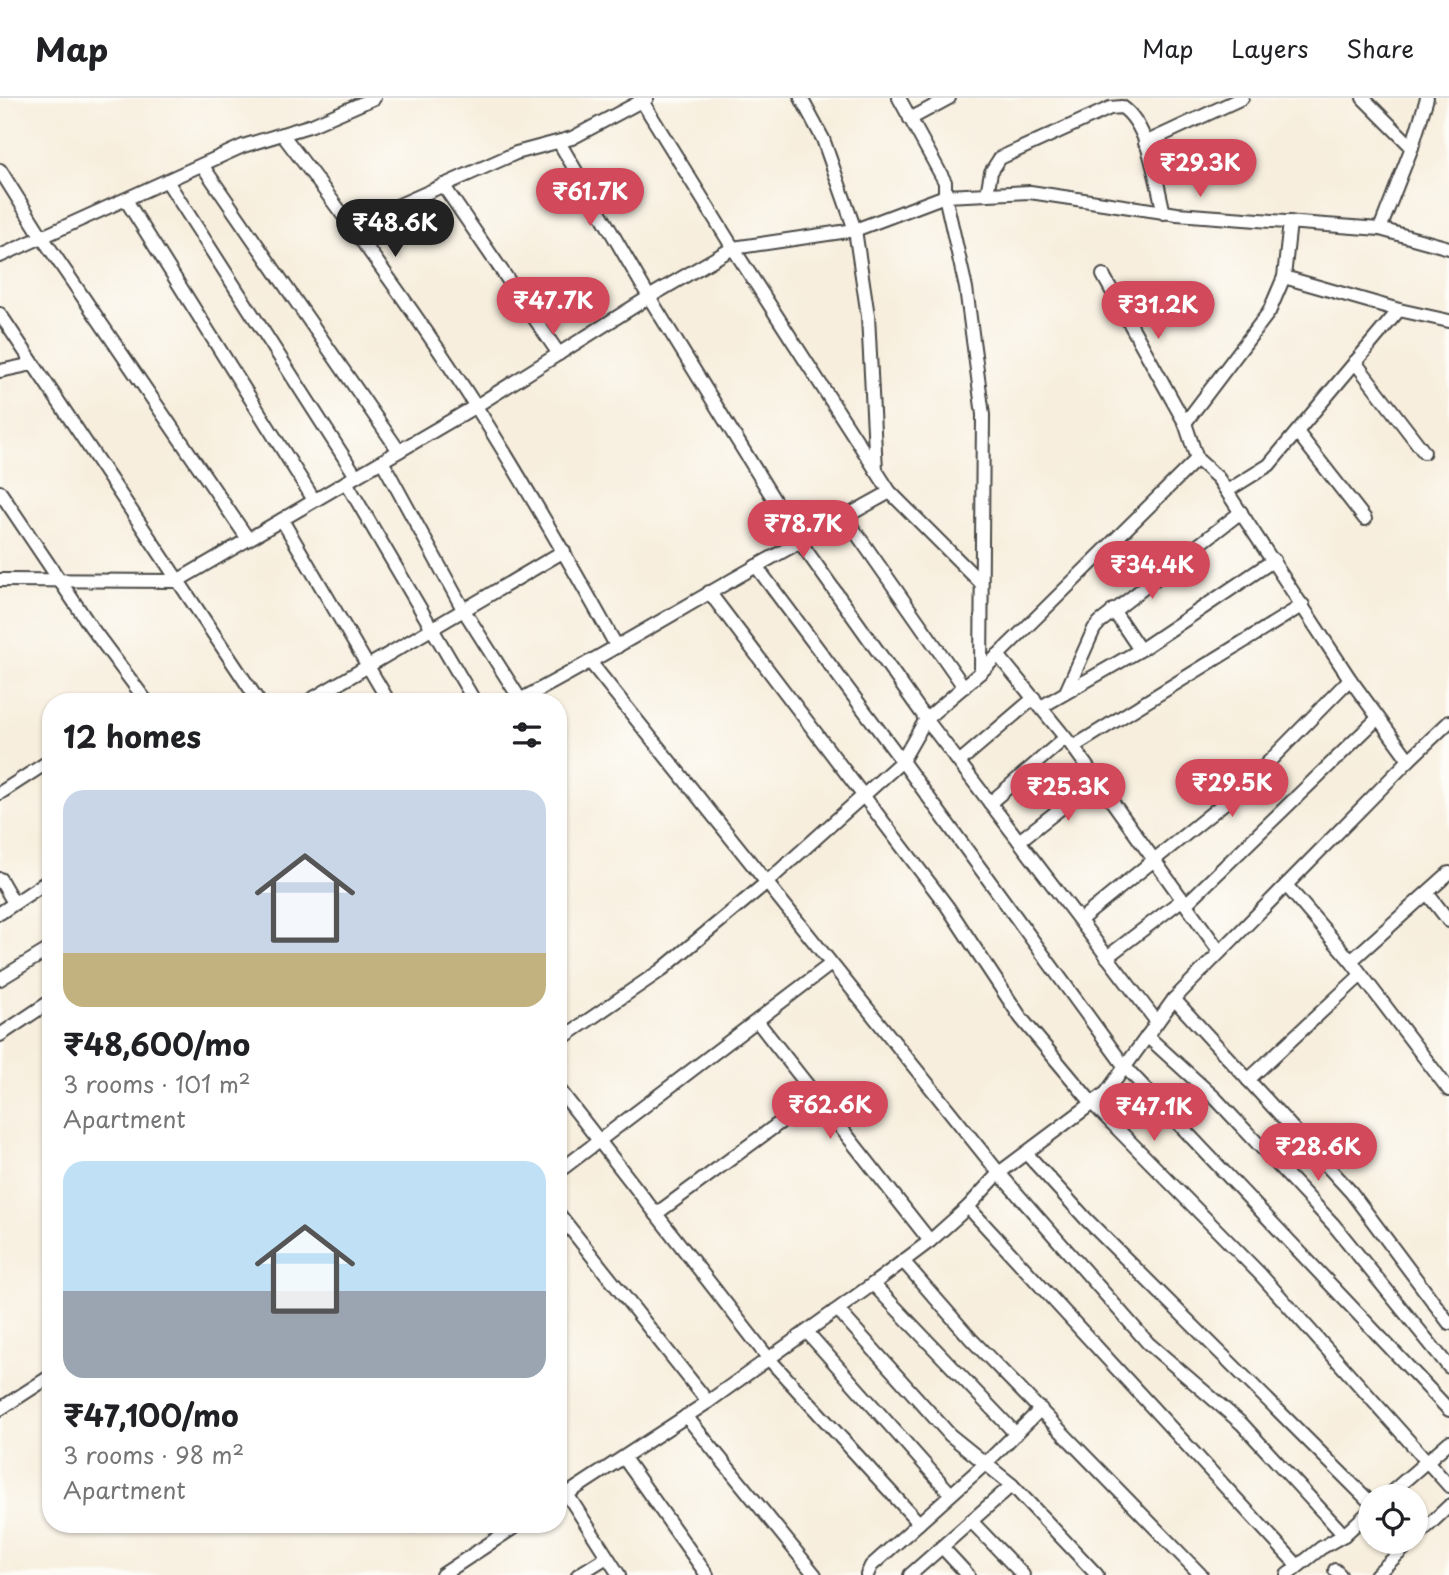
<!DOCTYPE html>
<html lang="en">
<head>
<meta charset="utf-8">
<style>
	:root { --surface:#fff; --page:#f6f6f6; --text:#202124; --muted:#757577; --line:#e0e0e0; --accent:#d1495b }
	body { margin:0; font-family:"Playpen Sans",sans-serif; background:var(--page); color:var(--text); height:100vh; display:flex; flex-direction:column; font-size:26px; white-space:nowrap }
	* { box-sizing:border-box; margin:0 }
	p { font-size:23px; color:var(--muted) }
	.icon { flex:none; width:38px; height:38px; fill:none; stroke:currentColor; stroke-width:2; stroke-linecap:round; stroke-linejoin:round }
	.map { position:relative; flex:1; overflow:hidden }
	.panel { position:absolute; left:42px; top:595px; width:525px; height:840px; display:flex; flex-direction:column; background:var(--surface); border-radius:28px; box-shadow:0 2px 5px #0004 }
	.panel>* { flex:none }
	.fabs { position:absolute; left:1358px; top:1386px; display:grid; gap:14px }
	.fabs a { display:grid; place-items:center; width:70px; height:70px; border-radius:50%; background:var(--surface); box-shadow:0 2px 5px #0004; font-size:35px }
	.price { position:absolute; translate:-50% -60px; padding:0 16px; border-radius:24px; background:var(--accent); color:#fff; font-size:23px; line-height:46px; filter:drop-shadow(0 2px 4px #0008) }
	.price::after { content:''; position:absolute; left:50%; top:42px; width:21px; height:16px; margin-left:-10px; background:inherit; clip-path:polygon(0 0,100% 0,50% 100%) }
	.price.active { background:#222; color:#fff }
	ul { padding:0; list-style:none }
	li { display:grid; align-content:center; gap:14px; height:371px; padding:0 21px }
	li span { display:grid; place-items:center; height:217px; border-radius:21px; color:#555 }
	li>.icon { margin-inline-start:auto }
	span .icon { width:126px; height:126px; fill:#fffc; stroke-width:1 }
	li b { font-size:30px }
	h2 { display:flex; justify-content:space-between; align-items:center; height:84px; padding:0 21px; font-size:30px }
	header { display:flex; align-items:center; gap:42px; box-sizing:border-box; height:98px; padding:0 35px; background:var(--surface); border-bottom:2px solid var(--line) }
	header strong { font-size:33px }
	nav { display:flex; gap:38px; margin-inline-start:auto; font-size:24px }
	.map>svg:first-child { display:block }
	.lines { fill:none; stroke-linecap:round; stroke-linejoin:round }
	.minor-casing { stroke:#4a4846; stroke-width:16 }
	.minor { stroke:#fff; stroke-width:12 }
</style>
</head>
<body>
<header>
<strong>Map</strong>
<nav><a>Map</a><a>Layers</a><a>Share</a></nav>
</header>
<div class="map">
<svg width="1449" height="1477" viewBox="0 0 1449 1477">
	<rect width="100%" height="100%" fill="#fdfcf7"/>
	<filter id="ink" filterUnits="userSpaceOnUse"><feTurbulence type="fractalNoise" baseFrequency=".0143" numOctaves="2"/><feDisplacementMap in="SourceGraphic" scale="14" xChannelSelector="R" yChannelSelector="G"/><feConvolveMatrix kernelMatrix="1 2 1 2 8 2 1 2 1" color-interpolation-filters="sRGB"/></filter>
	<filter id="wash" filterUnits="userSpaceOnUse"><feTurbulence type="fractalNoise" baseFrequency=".00686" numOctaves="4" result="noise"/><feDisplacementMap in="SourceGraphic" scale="28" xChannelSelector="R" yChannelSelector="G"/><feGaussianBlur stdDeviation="1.57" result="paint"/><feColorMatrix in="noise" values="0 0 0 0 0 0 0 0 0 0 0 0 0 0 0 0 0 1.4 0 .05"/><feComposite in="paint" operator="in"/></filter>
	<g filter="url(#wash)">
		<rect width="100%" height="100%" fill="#f7eedd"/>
	</g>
	<g filter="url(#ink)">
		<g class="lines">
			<g class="minor-casing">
				<g id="minor">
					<path d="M640,0L733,150L890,394L980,484"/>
					<path d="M801,0L823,41L855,132L868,218L876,372"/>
					<path d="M1363,0L1412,49"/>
					<path d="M910,21L949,0"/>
					<path d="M282,36C350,125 417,216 477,310C526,388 572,468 617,549"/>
					<path d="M1145,45L1242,0"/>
					<path d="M202,67L399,353"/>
					<path d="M0,72L42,139L248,441"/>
					<path d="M167,83L356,378"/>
					<path d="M443,87L559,256"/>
					<path d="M987,96L991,74L1000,60L1110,10L1122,9C1149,27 1156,84 1164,115"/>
					<path d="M126,102L314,402"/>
					<path d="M352,128L516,55L572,40L647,0"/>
					<path d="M1380,131L1412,49L1427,0"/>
					<path d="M0,158L243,48L312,27L374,0"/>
					<path d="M1103,177L1185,325"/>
					<path d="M1284,179L1399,212L1449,223"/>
					<path d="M0,216L259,604"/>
					<path d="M1355,264L1424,354"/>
					<path d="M0,273L33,266"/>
					<path d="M1297,334L1365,421"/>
					<path d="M382,363L463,511L520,601"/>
					<path d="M346,384L475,604"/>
					<path d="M1227,393L1269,367L1399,212"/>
					<path d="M0,394L91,529L147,604"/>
					<path d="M890,394L800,444L926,621L1157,924"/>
					<path d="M845,419L964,589"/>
					<path d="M282,422L389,604"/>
					<path d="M756,468L902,663L1125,969L1449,1312"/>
					<path d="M0,482L177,483L476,308L649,199L733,150L855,132L945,98L1030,94L1177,116L1380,131L1449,150"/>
					<path d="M709,494L947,808L1021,920L1092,1005L1260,1176L1449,1388"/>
					<path d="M1113,512L1140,552"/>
					<path d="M998,557L1073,649L1220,854"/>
					<path d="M591,565L999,1075L1148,1245L1242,1326L1344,1437"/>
					<path d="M981,574L1197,361"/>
					<path d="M1066,594L1094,531L1100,524L1241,414"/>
					<path d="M307,604L564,453"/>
					<path d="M516,604C612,554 704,496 800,444L649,199L559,44"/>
					<path d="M1041,609L1140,552L1274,462"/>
					<path d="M1073,649L1303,507"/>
					<path d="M1409,662L1449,624"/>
					<path d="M959,664L1034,600"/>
					<path d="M0,695L51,662"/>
					<path d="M990,705L1065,640"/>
					<path d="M1019,743L1097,682"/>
					<path d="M0,781L14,805"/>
					<path d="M1286,787L1351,863L1449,992"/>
					<path d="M1427,795L1449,823"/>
					<path d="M1186,806L1378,620"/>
					<path d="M0,815L51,781"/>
					<path d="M1080,822L1244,689L1350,581"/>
					<path d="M1107,859L1183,801"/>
					<path d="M1351,863L1449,775"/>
					<path d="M0,881L51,850"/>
					<path d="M1174,901L1351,1094L1449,1225"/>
					<path d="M757,923L930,1143"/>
					<path d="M0,937L51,903"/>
					<path d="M1147,938L1216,1001L1333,1126L1449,1269"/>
					<path d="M558,943L660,873L766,785L902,663L926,621L981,574L983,317L966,190L945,98V84L899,0"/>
					<path d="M1248,982L1361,877"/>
					<path d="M558,990L769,1261L919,1425"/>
					<path d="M1026,1055L1087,1122L1370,1404"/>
					<path d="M558,1074L831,866"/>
					<path d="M968,1109L1297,1467"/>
					<path d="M558,1115L708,1304"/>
					<path d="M656,1116L816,998"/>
					<path d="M903,1163L971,1241L1201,1477"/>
					<path d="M873,1186L1016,1336"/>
					<path d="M838,1212L950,1337L1012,1387L1097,1477"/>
					<path d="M807,1234L951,1396"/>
					<path d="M0,1311L51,1278"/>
					<path d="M686,1318L815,1477"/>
					<path d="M624,1360L707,1477"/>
					<path d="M567,1396L619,1477"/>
					<path d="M1387,1398L1449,1344"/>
					<path d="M558,1402L708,1304L873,1186L930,1143L968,1109L999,1075L1106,995L1174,901L1409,662L1350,581L1218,380L1197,361L1185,325L1269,214L1284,179L1290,124"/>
					<path d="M971,1423L1023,1477"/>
					<path d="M1416,1439L1449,1408"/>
					<path d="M942,1449L968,1477"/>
					<path d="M1335,1472L1340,1477"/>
					<path d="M442,1477L519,1426"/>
					<path d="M578,1477L607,1459"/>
					<path d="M867,1477L871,1468L985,1366L1041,1311"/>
					<path d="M910,1477L1012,1387"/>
					<path d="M1287,1477L1321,1450L1344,1437L1370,1413"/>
					<path d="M1376,1477L1411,1444"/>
				</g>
			</g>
			<use href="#minor" class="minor"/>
		</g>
	</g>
</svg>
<div class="fabs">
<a><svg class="icon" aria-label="locate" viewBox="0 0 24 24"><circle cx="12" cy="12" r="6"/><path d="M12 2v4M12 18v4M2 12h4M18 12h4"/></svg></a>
</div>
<b class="price" style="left:1200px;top:101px">₹29.3K</b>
<b class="price" style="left:590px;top:130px">₹61.7K</b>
<b class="price active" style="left:395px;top:161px">₹48.6K</b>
<b class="price" style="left:553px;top:239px">₹47.7K</b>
<b class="price" style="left:1158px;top:243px">₹31.2K</b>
<b class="price" style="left:803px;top:462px">₹78.7K</b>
<b class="price" style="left:1152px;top:503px">₹34.4K</b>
<b class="price" style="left:1232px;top:721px">₹29.5K</b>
<b class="price" style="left:1068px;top:725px">₹25.3K</b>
<b class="price" style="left:830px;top:1043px">₹62.6K</b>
<b class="price" style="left:1154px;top:1045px">₹47.1K</b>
<b class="price" style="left:1318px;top:1085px">₹28.6K</b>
<section class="panel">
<h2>12 homes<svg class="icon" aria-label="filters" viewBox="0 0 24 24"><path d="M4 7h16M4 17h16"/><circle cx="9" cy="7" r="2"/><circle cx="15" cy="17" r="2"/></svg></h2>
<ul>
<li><span style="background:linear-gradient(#c9d6e8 75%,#c2b280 0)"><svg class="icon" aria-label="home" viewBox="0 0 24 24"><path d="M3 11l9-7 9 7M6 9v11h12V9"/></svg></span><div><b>₹48,600/mo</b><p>3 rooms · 101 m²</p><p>Apartment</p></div></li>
<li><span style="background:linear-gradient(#bfe0f5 60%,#9aa5b1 0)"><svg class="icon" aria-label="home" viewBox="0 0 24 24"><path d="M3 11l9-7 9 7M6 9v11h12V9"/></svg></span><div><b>₹47,100/mo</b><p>3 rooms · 98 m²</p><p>Apartment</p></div></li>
</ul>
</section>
</div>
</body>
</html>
